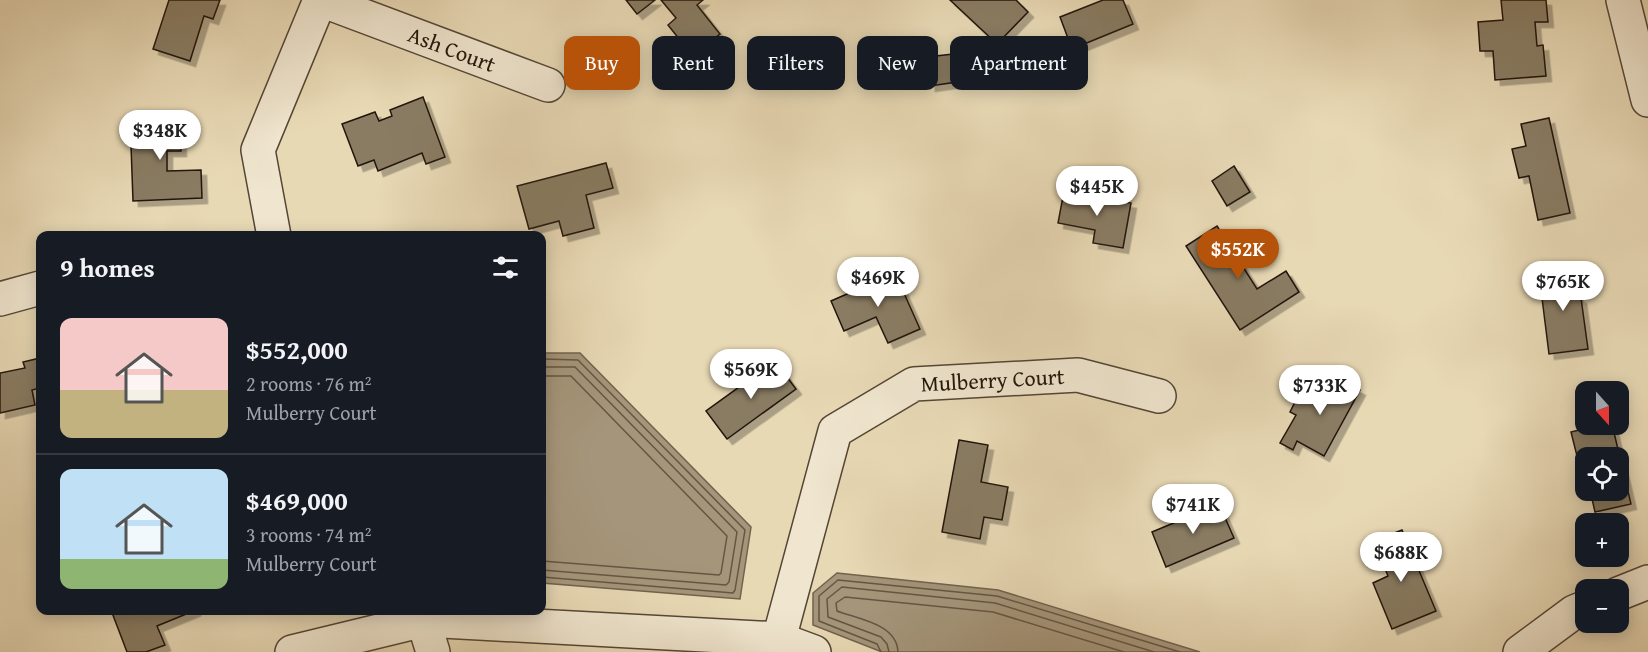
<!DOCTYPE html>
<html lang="en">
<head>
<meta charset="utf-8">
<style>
	:root { --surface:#171b24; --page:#20242c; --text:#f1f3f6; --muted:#9ea1a6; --line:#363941; --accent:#b45309 }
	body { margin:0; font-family:"Gentium Book Plus",serif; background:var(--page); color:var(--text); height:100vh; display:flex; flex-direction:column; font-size:22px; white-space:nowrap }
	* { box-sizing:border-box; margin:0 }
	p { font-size:20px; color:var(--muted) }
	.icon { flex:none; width:33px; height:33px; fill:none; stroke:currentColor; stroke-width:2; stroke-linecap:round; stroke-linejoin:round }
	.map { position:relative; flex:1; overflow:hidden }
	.panel { position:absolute; left:36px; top:231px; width:510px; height:384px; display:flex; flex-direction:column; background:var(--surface); border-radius:12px; box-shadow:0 3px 15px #0003 }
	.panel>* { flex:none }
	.hud { position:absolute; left:564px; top:36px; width:570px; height:54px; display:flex; gap:12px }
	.needle { width:39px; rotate:159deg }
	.buttons { position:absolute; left:1575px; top:381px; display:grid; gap:12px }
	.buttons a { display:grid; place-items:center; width:54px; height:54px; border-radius:12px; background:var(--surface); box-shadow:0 3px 15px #0003; font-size:30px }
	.price { position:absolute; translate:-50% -51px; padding:0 14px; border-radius:21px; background:#fff; color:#222; font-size:20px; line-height:39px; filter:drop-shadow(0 2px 3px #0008) }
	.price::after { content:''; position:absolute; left:50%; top:36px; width:18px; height:14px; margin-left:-9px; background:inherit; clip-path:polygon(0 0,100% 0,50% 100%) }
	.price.current { background:var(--accent); color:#fff }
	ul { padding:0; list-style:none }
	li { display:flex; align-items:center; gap:18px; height:150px; padding:0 24px }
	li+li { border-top:2px solid var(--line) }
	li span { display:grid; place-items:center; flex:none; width:168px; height:120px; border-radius:12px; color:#555 }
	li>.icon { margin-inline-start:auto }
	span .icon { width:72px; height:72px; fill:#fffc; stroke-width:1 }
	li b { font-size:26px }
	h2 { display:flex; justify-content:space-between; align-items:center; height:72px; padding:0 24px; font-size:26px }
	.tag { padding:0 21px; border-radius:12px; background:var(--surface); box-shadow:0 3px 15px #0003; font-size:21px; line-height:54px }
	.tag.current { background:var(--accent); color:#fff }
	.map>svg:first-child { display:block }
	.water { fill:#a5967b; stroke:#71624e; stroke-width:1.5 }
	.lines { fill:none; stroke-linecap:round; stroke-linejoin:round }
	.shore { stroke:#645643; stroke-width:1.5 }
	.building { fill:#897b63; stroke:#23150b; stroke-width:1.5; filter:url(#shadow) }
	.minor-casing { stroke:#544636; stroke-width:36 }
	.minor { stroke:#f0e6cf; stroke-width:33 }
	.labels { text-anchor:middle; stroke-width:4.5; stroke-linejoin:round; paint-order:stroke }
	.street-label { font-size:22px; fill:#23150b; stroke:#f0e6cf }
</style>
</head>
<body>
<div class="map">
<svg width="1648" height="652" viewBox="0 0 1648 652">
	<defs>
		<filter id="shadow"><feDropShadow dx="5.5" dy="5.5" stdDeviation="0" flood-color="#0004"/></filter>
	</defs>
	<rect width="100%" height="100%" fill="#e8d9b5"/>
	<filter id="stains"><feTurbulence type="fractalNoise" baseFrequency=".00333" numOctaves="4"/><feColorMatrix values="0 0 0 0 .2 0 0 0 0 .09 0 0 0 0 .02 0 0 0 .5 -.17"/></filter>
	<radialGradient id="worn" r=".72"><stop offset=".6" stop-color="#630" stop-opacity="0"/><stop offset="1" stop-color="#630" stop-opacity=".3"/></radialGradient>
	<g class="water">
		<path d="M542,353H580L751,527L740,599L542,583Z"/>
		<path d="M837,573L998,590L1200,652H882L813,625V593Z"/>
	</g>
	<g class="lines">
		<g class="shore">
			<path d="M542,359L578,360L745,530L735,590L733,593L542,577"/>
			<path d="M542,367H575L737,532L729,582L726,585L542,570"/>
			<path d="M542,376H571L727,536L721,573L719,575L542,561"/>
			<path d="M881,652L877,644L819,621V596L838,580L997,596L1180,652"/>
			<path d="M889,652L887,644L881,637L828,617L827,599L842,587L995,603L1154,652"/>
			<path d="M898,652C897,624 858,619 837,611L836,603L845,597L993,612L1124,652"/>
		</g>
	</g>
	<g class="building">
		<path d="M169,0H220L213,19L204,16L190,61L153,49Z"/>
		<path d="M626,0H655L637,14Z"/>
		<path d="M661,0H703L697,5L720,34L692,55L668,25L676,18Z"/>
		<path d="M950,0H1016L1028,12L997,44Z"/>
		<path d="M1103,0H1123L1133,24L1072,49L1060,17Z"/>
		<path d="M1501,0H1546L1548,22H1535L1537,46L1543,45L1546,76L1495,80L1493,51H1480L1478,22L1503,20Z"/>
		<path d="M953,54L957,82L930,86L927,57Z"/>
		<path d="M423,97L445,157L426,164L422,153L378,171L374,160L358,166L342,124L375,112L379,121L392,116L390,110Z"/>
		<path d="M179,115L181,151H167V171L201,170L202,198L133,201L130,118Z"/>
		<path d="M1549,118L1570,213L1538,220L1529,176L1519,178L1512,149L1526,146L1521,124Z"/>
		<path d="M606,163L613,188L586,195L594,228L563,236L559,221L529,229L517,186Z"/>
		<path d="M1234,166L1250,192L1227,206L1212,181Z"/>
		<path d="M1064,191L1131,203L1123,248L1093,243L1095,230L1058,223Z"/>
		<path d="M1217,226L1257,289L1286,271L1299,292L1240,330L1186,246Z"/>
		<path d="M1574,269L1578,298H1581L1588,349L1549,354L1539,274Z"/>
		<path d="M895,273L920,329L888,343L876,317L844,331L831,301Z"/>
		<path d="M40,358V388L32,390L35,405L0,413V373L25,368L23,362Z"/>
		<path d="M775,361L796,389L727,439L706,411Z"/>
		<path d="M1331,375L1360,390L1324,456L1297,441L1293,450L1280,443L1296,415L1290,412L1301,390L1317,399Z"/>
		<path d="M1603,424H1612L1631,504L1595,512L1590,490H1618V458H1586V484H1584L1571,432Z"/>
		<path d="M959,440L988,445L981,482L1008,487L1002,520L984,517L980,539L942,532Z"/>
		<path d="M1219,504L1234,538L1166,567L1152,532Z"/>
		<path d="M1402,530L1436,611L1392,629L1373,583L1388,576L1374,541Z"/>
		<path d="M111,610H196L157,626L165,645L146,652H127Z"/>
	</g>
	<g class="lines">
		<g class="minor-casing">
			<g id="minor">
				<path id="s1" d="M321,0L548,85"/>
				<path d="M1623,0L1648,100"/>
				<path d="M274,236L258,150L320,0"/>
				<path d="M0,299L40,288"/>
				<path d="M1618,594L1648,582"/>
				<path d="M420,610L433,652"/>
				<path id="s2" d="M779,639L835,431L914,384L1078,375L1159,396"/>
				<path d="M292,652L424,620L779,639L814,652"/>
				<path d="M1520,652L1574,612L1586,607"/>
			</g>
		</g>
		<use href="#minor" class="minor"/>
	</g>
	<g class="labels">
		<g class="street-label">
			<text dy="8" stroke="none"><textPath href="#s1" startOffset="140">Ash Court</textPath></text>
			<text dy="8" stroke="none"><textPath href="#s2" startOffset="386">Mulberry Court</textPath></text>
		</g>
	</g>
	<rect width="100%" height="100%" filter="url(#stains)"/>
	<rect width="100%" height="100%" fill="url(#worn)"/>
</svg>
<div class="buttons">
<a><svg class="needle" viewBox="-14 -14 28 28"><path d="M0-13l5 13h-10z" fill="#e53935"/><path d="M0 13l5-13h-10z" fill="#9ea1a6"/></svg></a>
<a><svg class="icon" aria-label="locate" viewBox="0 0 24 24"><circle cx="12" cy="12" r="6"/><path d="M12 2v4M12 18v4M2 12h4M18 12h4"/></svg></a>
<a>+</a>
<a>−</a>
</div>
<b class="price" style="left:160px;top:161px">$348K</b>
<b class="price" style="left:1097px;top:217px">$445K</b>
<b class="price current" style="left:1238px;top:280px">$552K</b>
<b class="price" style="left:878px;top:308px">$469K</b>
<b class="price" style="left:1563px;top:312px">$765K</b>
<b class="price" style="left:751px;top:400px">$569K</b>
<b class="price" style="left:1320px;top:416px">$733K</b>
<b class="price" style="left:1193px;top:535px">$741K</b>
<b class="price" style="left:1401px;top:583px">$688K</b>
<div class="hud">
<a class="tag current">Buy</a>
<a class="tag">Rent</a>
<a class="tag">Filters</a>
<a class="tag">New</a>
<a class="tag">Apartment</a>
</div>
<section class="panel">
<h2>9 homes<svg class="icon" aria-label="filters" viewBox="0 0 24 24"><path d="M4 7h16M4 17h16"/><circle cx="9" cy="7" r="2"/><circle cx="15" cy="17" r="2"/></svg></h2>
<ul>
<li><span style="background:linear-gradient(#f6c9c9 60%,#c2b280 0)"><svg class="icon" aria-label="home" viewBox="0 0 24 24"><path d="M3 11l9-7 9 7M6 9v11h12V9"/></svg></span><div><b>$552,000</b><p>2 rooms · 76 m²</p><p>Mulberry Court</p></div></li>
<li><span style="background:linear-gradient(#bfe0f5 75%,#8fb573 0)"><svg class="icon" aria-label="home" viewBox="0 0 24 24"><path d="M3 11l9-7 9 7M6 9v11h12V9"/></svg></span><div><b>$469,000</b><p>3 rooms · 74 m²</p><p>Mulberry Court</p></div></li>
</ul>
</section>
</div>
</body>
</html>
